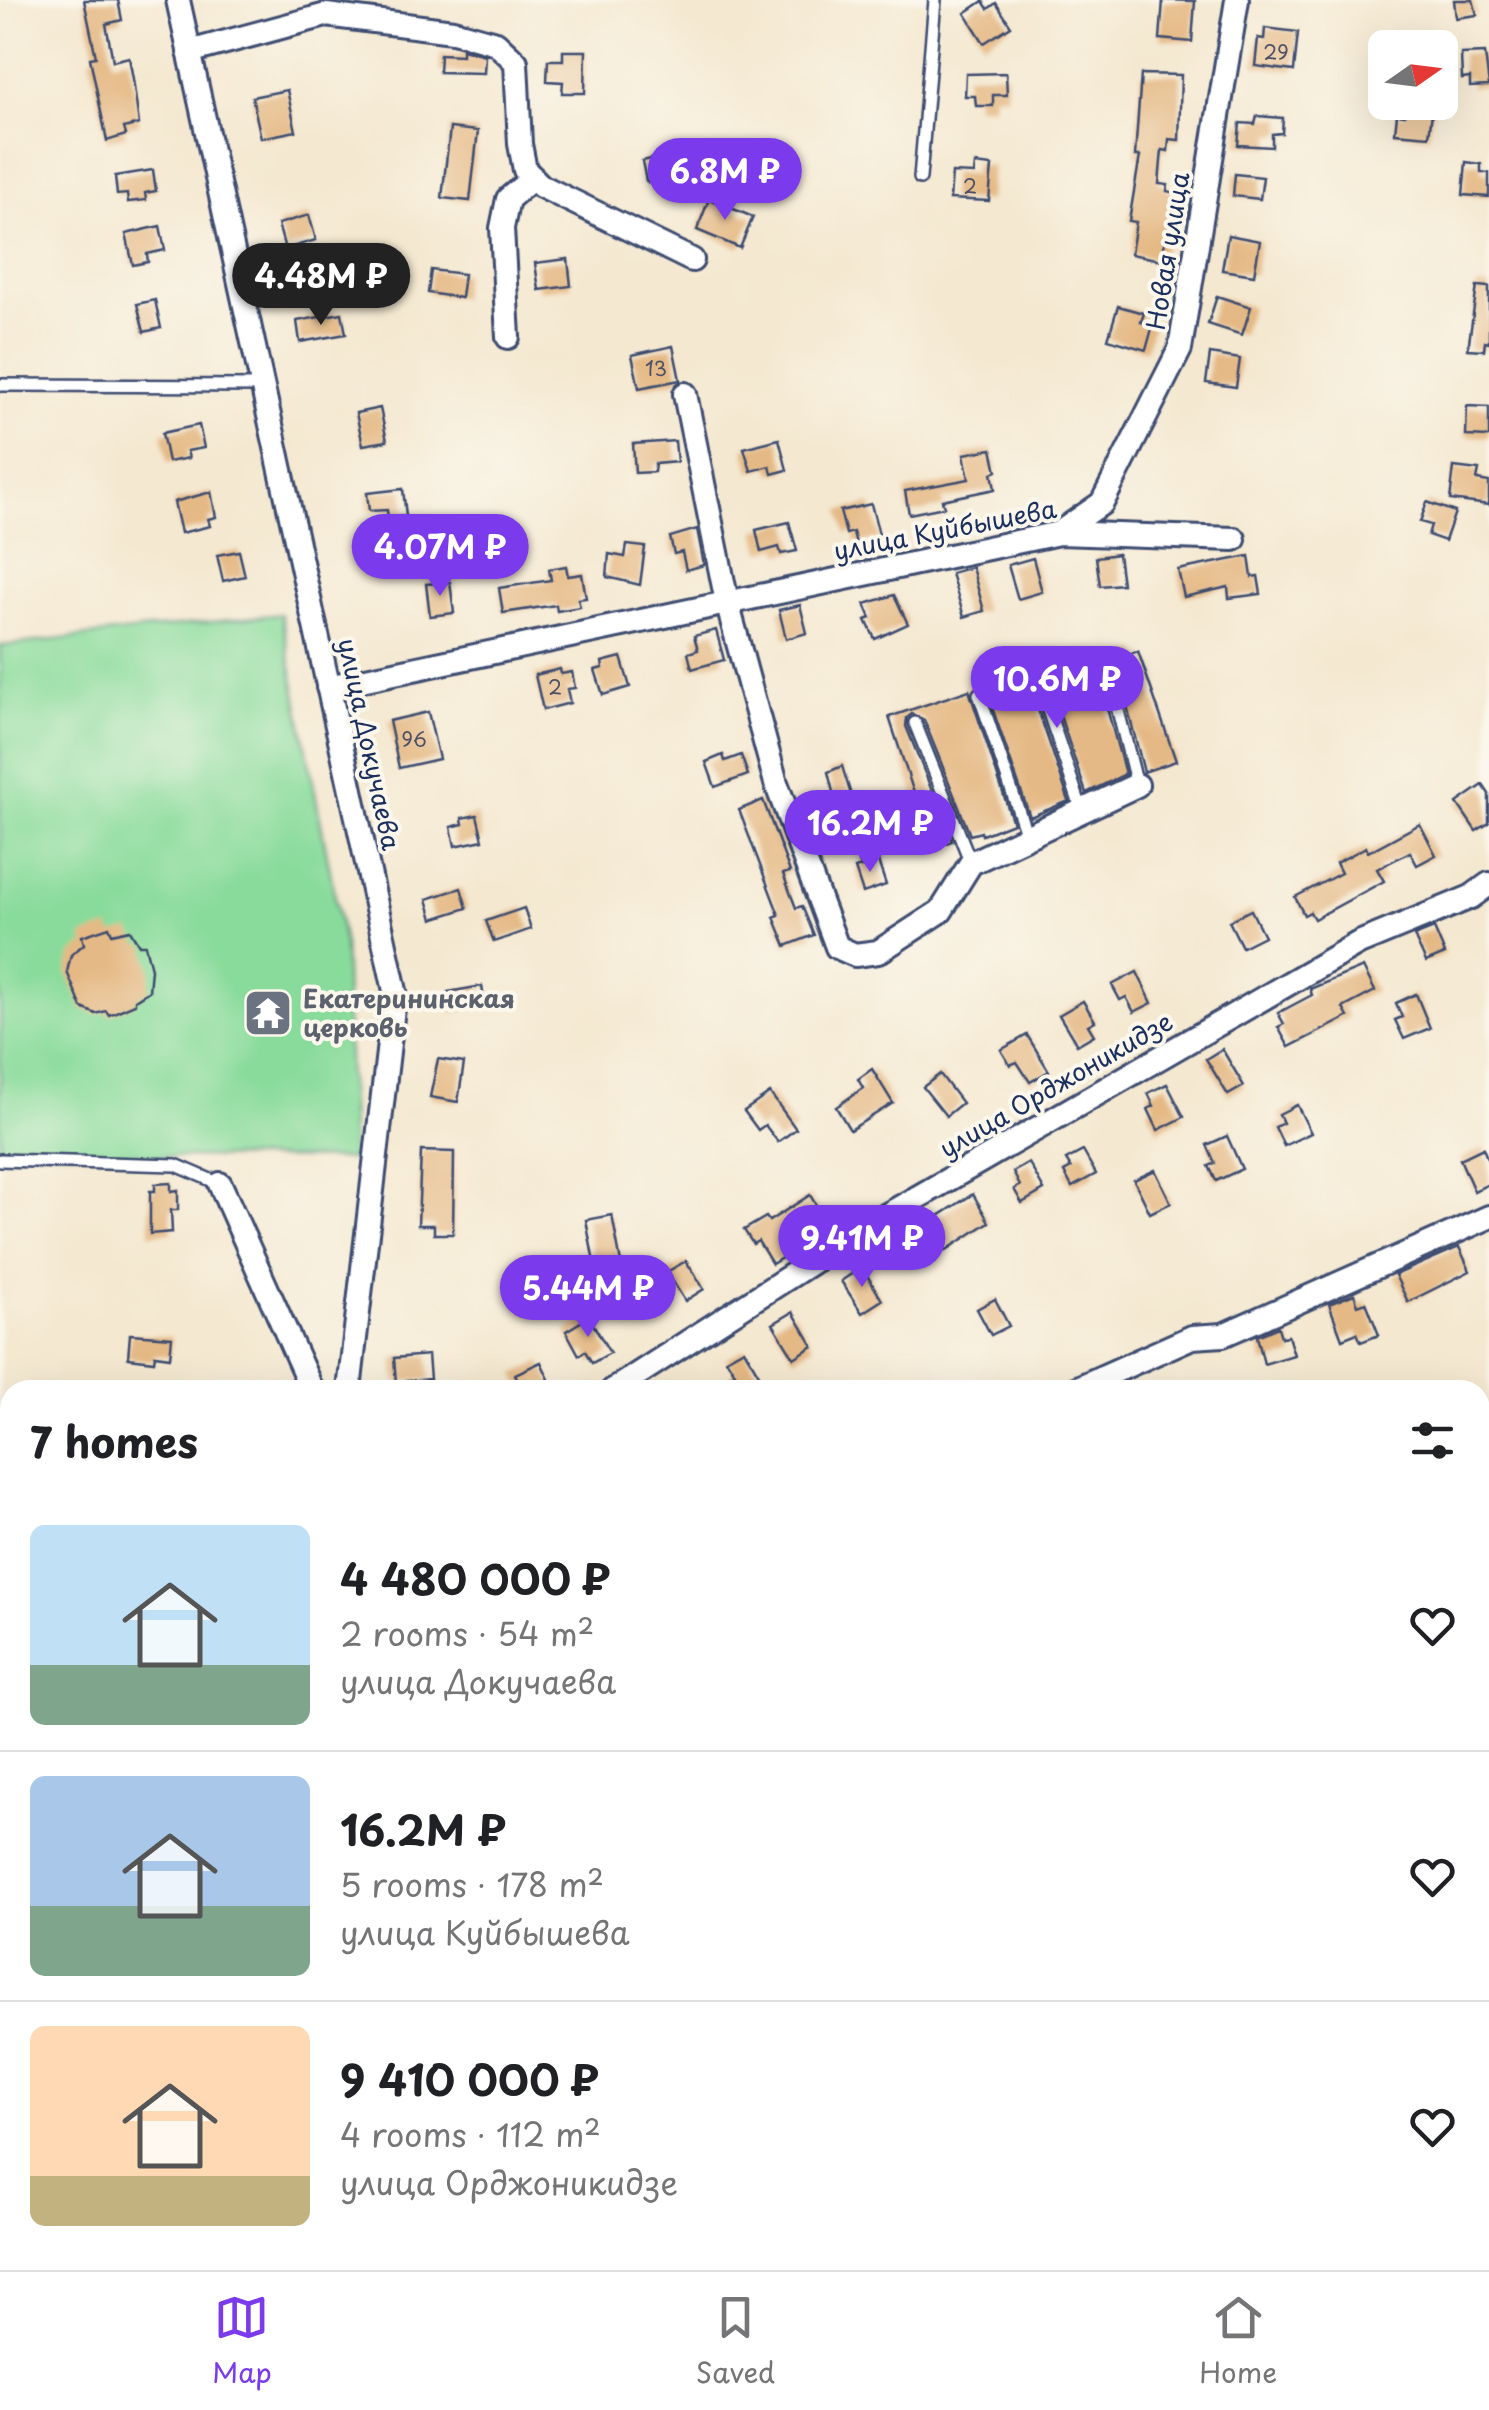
<!DOCTYPE html>
<html lang="en">
<head>
<meta charset="utf-8">
<style>
	:root { --surface:#fff; --page:#f6f6f6; --text:#202124; --muted:#757577; --line:#e0e0e0; --accent:#7c3aed }
	body { margin:0; font-family:"Playpen Sans",sans-serif; background:var(--page); color:var(--text); height:100vh; display:flex; flex-direction:column; font-size:38px; white-space:nowrap }
	* { box-sizing:border-box; margin:0 }
	p { font-size:32px; color:var(--muted) }
	.icon { flex:none; width:55px; height:55px; fill:none; stroke:currentColor; stroke-width:2; stroke-linecap:round; stroke-linejoin:round }
	.map { position:relative; flex:1; overflow:hidden }
	.side { position:absolute; left:0px; top:1380px; width:1490px; height:890px; display:flex; flex-direction:column; background:var(--surface); border-radius:30px 30px 0 0; box-shadow:0 10px 40px #0002 }
	.side>* { flex:none }
	.needle { width:65px; rotate:76deg }
	.fabs { position:absolute; left:1368px; top:30px; display:grid; gap:20px }
	.fabs a { display:grid; place-items:center; width:90px; height:90px; border-radius:15px; background:var(--surface); box-shadow:0 10px 40px #0002; font-size:50px }
	.price { position:absolute; translate:-50% -85px; padding:0 22px; border-radius:35px; background:var(--accent); color:#fff; font-size:32px; line-height:65px; filter:drop-shadow(0 2px 5px #0008) }
	.price::after { content:''; position:absolute; left:50%; top:60px; width:30px; height:22px; margin-left:-15px; background:inherit; clip-path:polygon(0 0,100% 0,50% 100%) }
	.price.active { background:#222; color:#fff }
	ul { padding:0; list-style:none }
	li { display:flex; align-items:center; gap:30px; height:250px; padding:0 30px }
	li+li { border-top:2px solid var(--line) }
	li span { display:grid; place-items:center; flex:none; width:280px; height:200px; border-radius:15px; color:#555 }
	li>.icon { margin-inline-start:auto }
	span .icon { width:120px; height:120px; fill:#fffc; stroke-width:1 }
	li b { font-size:42px }
	h2 { display:flex; justify-content:space-between; align-items:center; height:120px; padding:0 30px; font-size:42px }
	.dock { display:flex; justify-content:space-around; align-items:center; height:140px; border-top:2px solid var(--line); background:var(--surface); font-size:28px; color:var(--muted) }
	.dock a { display:grid; justify-items:center; gap:5px }
	.dock .active { color:var(--accent) }
	.map>svg:first-child { display:block }
	.green { fill:#89db9b; stroke:#52857c; stroke-width:2.5 }
	.building { fill:#e5b985 }
	.lines { fill:none; stroke-linecap:round; stroke-linejoin:round }
	.service-casing { stroke:#3c4b6f; stroke-width:16 }
	.minor-casing { stroke:#3c4b6f; stroke-width:28 }
	.service { stroke:#fff; stroke-width:11 }
	.minor { stroke:#fff; stroke-width:22 }
	.labels { text-anchor:middle; stroke-width:8; stroke-linejoin:round; paint-order:stroke }
	.number-label { font-size:20px; fill:#4e5268 }
	.street-label { font-size:25px; fill:#1b2f5e; stroke:#fbf7ec }
	.worship-label { font-size:25px; font-weight:bold; fill:#5b616d; stroke:#fbf7ec; text-anchor:start }
</style>
</head>
<body>
<div class="map">
<svg width="1489" height="2270" viewBox="0 0 1489 2270">
	<rect width="100%" height="100%" fill="#fbf7ec"/>
	<filter id="ink" filterUnits="userSpaceOnUse"><feTurbulence type="fractalNoise" baseFrequency=".01" numOctaves="2"/><feDisplacementMap in="SourceGraphic" scale="20" xChannelSelector="R" yChannelSelector="G"/><feConvolveMatrix kernelMatrix="1 2 1 2 8 2 1 2 1" color-interpolation-filters="sRGB"/></filter>
	<filter id="wash" filterUnits="userSpaceOnUse"><feTurbulence type="fractalNoise" baseFrequency=".0048" numOctaves="4" result="noise"/><feDisplacementMap in="SourceGraphic" scale="40" xChannelSelector="R" yChannelSelector="G"/><feGaussianBlur stdDeviation="2.25" result="paint"/><feColorMatrix in="noise" values="0 0 0 0 0 0 0 0 0 0 0 0 0 0 0 0 0 1.4 0 .05"/><feComposite in="paint" operator="in"/></filter>
	<g filter="url(#wash)">
		<rect width="100%" height="100%" fill="#f4e8d0"/>
		<path class="green" d="M281,614L344,944L352,1159L170,1157L0,1148V646Z"/>
		<g id="blocks">
			<g class="building">
				<path d="M84,0H118L122,20L106,24L113,61L129,57L133,79L139,124L124,128L126,135L107,141L90,58L96,57Z"/>
				<path d="M1163,0L1195,1L1192,42L1160,39Z"/>
				<path d="M1454,0H1473L1477,15L1456,18Z"/>
				<path d="M983,1L988,9L996,3L1011,26L984,43L965,13Z"/>
				<path d="M1265,28L1298,32L1294,71L1255,66L1258,38L1264,39Z"/>
				<path d="M462,49L485,55L484,73L439,72L440,54L462,55Z"/>
				<path d="M563,51H586L585,93H562L563,82L547,81L548,60H563Z"/>
				<path d="M1485,53L1489,86L1470,87V78L1462,79L1461,54Z"/>
				<path d="M1006,73L1007,95H993V106H976L975,96H965L966,74Z"/>
				<path d="M1141,74L1181,75L1179,140L1169,139L1168,151L1162,150L1159,184L1168,185L1167,191L1176,193L1161,260L1131,254L1136,222L1129,221L1140,156H1135Z"/>
				<path d="M287,90L296,131L261,138L252,97Z"/>
				<path d="M1406,104L1433,105L1429,136L1395,133L1397,114L1405,115Z"/>
				<path d="M1257,116L1283,118L1282,133L1272,134V147L1238,145L1240,123L1255,124Z"/>
				<path d="M450,128L478,131L470,201L442,198Z"/>
				<path d="M684,152L691,173L648,183L646,181L642,161Z"/>
				<path d="M1466,162L1481,164V172L1489,173V197L1463,195Z"/>
				<path d="M975,164L992,166L989,201L950,199L952,173L974,174Z"/>
				<path d="M153,170L156,191L145,193L146,200L128,202L127,194L117,195L115,176Z"/>
				<path d="M1235,174L1263,177L1260,199L1233,196Z"/>
				<path d="M709,199L753,217L740,248L697,230Z"/>
				<path d="M309,215L316,240L285,249L278,224Z"/>
				<path d="M160,226L165,250L147,254L148,262L133,265L126,234Z"/>
				<path d="M1228,235L1260,241L1254,275L1222,270Z"/>
				<path d="M568,259L571,286L539,290L535,263Z"/>
				<path d="M431,270L464,274L461,298L428,293Z"/>
				<path d="M1477,286L1489,287V342L1485,341L1484,350L1468,349Z"/>
				<path d="M1217,296L1251,307L1242,335L1208,324Z"/>
				<path d="M155,300L161,328L144,332L137,304Z"/>
				<path d="M1118,306L1144,313L1141,322L1153,325L1146,350L1108,339Z"/>
				<path d="M342,313L346,334L300,342L297,321Z"/>
				<path d="M673,346L680,380L639,388L632,355Z"/>
				<path d="M1210,354L1240,359L1236,387L1206,383Z"/>
				<path d="M1467,406L1489,407V437L1466,436Z"/>
				<path d="M380,408L387,441L363,445L356,413Z"/>
				<path d="M199,425L204,448L187,451L189,458L168,462L162,433Z"/>
				<path d="M779,439L787,470L772,474L770,466L751,471L744,448Z"/>
				<path d="M675,441L677,462L655,464L654,472L635,473L633,444Z"/>
				<path d="M992,449L997,471L992,473L995,489L942,500L944,507L909,514L905,491L969,479L964,454Z"/>
				<path d="M1454,467L1479,470L1477,480L1489,482V505L1450,500Z"/>
				<path d="M403,489L406,516L388,518L387,510L369,511L367,493Z"/>
				<path d="M211,492L216,517L208,519L210,526L181,533L174,502Z"/>
				<path d="M1427,502L1455,512L1445,541L1428,535L1431,525L1420,522Z"/>
				<path d="M871,504L880,538L856,544L853,532L846,534L840,511Z"/>
				<path d="M789,522L797,551L781,554L779,547L761,552L756,530Z"/>
				<path d="M697,529L704,565L686,570L682,552L674,554L670,537Z"/>
				<path d="M627,545L645,547L640,585L607,577L609,554L625,557Z"/>
				<path d="M239,551L245,576L223,581L217,555Z"/>
				<path d="M1118,554L1122,584L1100,586L1096,557Z"/>
				<path d="M1249,556L1252,577L1258,576L1261,594L1229,598L1228,587L1184,597L1178,570Z"/>
				<path d="M1033,558L1042,592L1018,599L1008,565Z"/>
				<path d="M566,566L568,576L582,574L586,598L578,599L580,607L557,611L556,605L503,613L499,588L551,580L549,569Z"/>
				<path d="M972,567L984,611L964,617L951,573Z"/>
				<path d="M450,582L454,613L430,616L426,584Z"/>
				<path d="M894,595L908,624L875,639L866,620L871,618L865,604Z"/>
				<path d="M800,605L807,633L786,639L779,610Z"/>
				<path d="M716,630L724,660L692,669L688,653L698,650L694,636Z"/>
				<path d="M1091,650L1125,774L1086,793L1047,677L1041,671L1034,672L1029,683L1069,801L1030,817L985,687Z"/>
				<path d="M1138,651L1176,761L1144,772L1115,659Z"/>
				<path d="M621,657L630,687L603,695L595,670L603,668L602,662Z"/>
				<path d="M560,669L561,674L572,672L575,688L567,689L570,703L543,710L535,675Z"/>
				<path d="M969,690L1013,823L982,835L981,832L970,835L924,720L912,714L907,718L906,726L952,841L932,848L889,717Z"/>
				<path d="M428,712L439,759L399,768L389,721Z"/>
				<path d="M723,755L725,761L741,755L748,775L715,787L706,762Z"/>
				<path d="M842,766L861,827L836,835L830,815L837,808L828,772Z"/>
				<path d="M1483,785L1489,794V823L1476,831L1457,803Z"/>
				<path d="M763,800L790,872L783,874L796,908L802,906L814,935L786,946L774,917L779,915L739,810Z"/>
				<path d="M477,815L483,840L455,846L451,827L463,824L462,818Z"/>
				<path d="M1420,824L1436,855L1417,865L1410,852L1377,869L1384,881L1314,919L1310,912L1304,915L1295,897L1341,873L1336,863L1366,847L1368,852Z"/>
				<path d="M876,855L886,885L863,893L855,869L861,867L859,861Z"/>
				<path d="M461,888L467,908L433,919L427,899Z"/>
				<path d="M524,908L531,929L494,942L486,921Z"/>
				<path d="M1251,910L1264,936L1242,947L1229,921Z"/>
				<path d="M109,927L112,934L130,930L139,945H145L151,969L149,991L135,1000V1004L109,1015L106,1011L96,1014L82,1008L67,972L71,955L84,944L82,936Z"/>
				<path d="M1434,928L1445,954L1426,962L1414,936Z"/>
				<path d="M1363,967L1375,991L1343,1008L1348,1017L1289,1047L1278,1027L1284,1024L1278,1013L1312,995L1310,989Z"/>
				<path d="M1137,972L1152,1003L1134,1012L1126,997L1120,1000L1112,985Z"/>
				<path d="M482,986L485,1006L451,1012L448,992Z"/>
				<path d="M1416,994L1430,1028L1404,1039L1395,1020L1402,1017L1396,1003Z"/>
				<path d="M1083,1001L1095,1021L1088,1025L1094,1035L1077,1045L1059,1015Z"/>
				<path d="M1027,1035L1049,1071L1030,1082L1017,1062L1010,1065L1001,1050Z"/>
				<path d="M1222,1049L1244,1086L1228,1095L1206,1059Z"/>
				<path d="M438,1059L464,1063L458,1102L430,1097Z"/>
				<path d="M872,1069L893,1103L850,1130L836,1107L863,1088L858,1079Z"/>
				<path d="M940,1074L962,1103L946,1116L923,1087Z"/>
				<path d="M1167,1084L1184,1117L1158,1130L1148,1109L1154,1106L1148,1093Z"/>
				<path d="M770,1093L796,1129L778,1142L765,1125L758,1130L744,1111Z"/>
				<path d="M1297,1105L1311,1133L1284,1146L1275,1127L1283,1123L1279,1114Z"/>
				<path d="M1227,1136L1242,1169L1216,1181L1209,1166L1215,1163L1207,1145Z"/>
				<path d="M1483,1148L1489,1163V1184L1474,1191L1460,1159Z"/>
				<path d="M421,1151L454,1152L453,1234H434V1225H418Z"/>
				<path d="M1083,1151L1096,1174L1072,1187L1064,1172L1071,1168L1066,1160Z"/>
				<path d="M1029,1163L1044,1190L1022,1203L1014,1189L1020,1186L1013,1172Z"/>
				<path d="M1155,1170L1171,1203L1150,1213L1134,1180Z"/>
				<path d="M171,1183V1191L178,1190V1210H171L172,1232L150,1234V1191H155V1184Z"/>
				<path d="M973,1194L989,1222L945,1251L928,1223Z"/>
				<path d="M810,1195L825,1220L784,1246L788,1254L772,1264L758,1241L753,1244L744,1230L766,1217L769,1221Z"/>
				<path d="M612,1215L621,1263L595,1268L586,1220Z"/>
				<path d="M1459,1247L1470,1271L1408,1302L1395,1275Z"/>
				<path d="M686,1261L704,1289L685,1301L667,1272Z"/>
				<path d="M862,1267L882,1300L862,1313L841,1281Z"/>
				<path d="M1354,1294L1358,1305L1366,1302L1379,1335L1361,1342L1357,1333L1342,1339L1329,1304Z"/>
				<path d="M995,1299L1009,1326L991,1335L977,1309Z"/>
				<path d="M793,1312L813,1346L794,1358L773,1324Z"/>
				<path d="M589,1317L610,1353L592,1363L585,1351L579,1355L566,1331Z"/>
				<path d="M1278,1327L1281,1337L1288,1336L1294,1355L1264,1364L1257,1336Z"/>
				<path d="M130,1334L172,1337L170,1357L155,1355L154,1361L128,1358Z"/>
				<path d="M744,1349L761,1378L738,1390L729,1376L735,1373L726,1359Z"/>
				<path d="M428,1355L430,1379L396,1382L394,1358Z"/>
				<path d="M541,1362L554,1390H522L515,1374Z"/>
			</g>
		</g>
	</g>
	<g filter="url(#ink)">
		<use href="#blocks" fill-opacity="0" stroke="#3c4b6f" stroke-width="2.5"/>
		<g class="lines">
			<g class="service-casing">
				<g id="service">
					<path d="M920,178L935,0"/>
					<path d="M0,385L262,386"/>
					<path d="M1105,660L1137,785"/>
					<path d="M1038,680L1082,811"/>
					<path d="M979,694L1027,836"/>
					<path d="M915,723L971,863"/>
					<path d="M0,1160L176,1165L220,1184"/>
					<path d="M0,1755L10,1756"/>
					<path d="M558,2270L561,2260"/>
				</g>
			</g>
			<g class="minor-casing">
				<g id="minor">
					<path d="M178,0L395,991L349,1390"/>
					<path d="M189,52L326,15L453,31L496,43L516,62L520,144L525,170L541,186L692,260"/>
					<path d="M508,337L502,228L508,199L533,178"/>
					<path d="M685,394L727,602L776,783L837,947L855,955L878,952L941,911L971,863L1137,785"/>
					<path d="M1059,533L1102,503L1180,349L1237,0"/>
					<path d="M328,687L1059,533L1234,539"/>
					<path d="M220,1184L312,1390"/>
					<path d="M613,1390L873,1223L1359,943L1471,897L1489,884"/>
					<path d="M1073,1390L1192,1337L1223,1335L1489,1217"/>
					<path d="M1480,1829H1489"/>
					<path d="M728,2260L735,2270"/>
					<path d="M1184,2260L1187,2270"/>
					<path d="M143,2270V2260"/>
					<path d="M1143,2270L1153,2260"/>
				</g>
			</g>
			<use href="#service" class="service"/>
			<use href="#minor" class="minor"/>
		</g>
	</g>
	<defs>
		<g id="temple-square" transform="scale(2.5)"><rect x="-9" y="-9" width="18" height="18" rx="4" fill="#6b7280" stroke="#fbf7ec"/><path d="M0-6L5-2H3V0L6.5 2.5H4V6H1.5V3h-3V6H-4V2.5H-6.5L-3 0V-2H-5Z" fill="#fff"/></g>
	</defs>
	<g fill-rule="evenodd">
		<use href="#temple-square" x="268" y="1013"/>
	</g>
	<g class="labels">
		<g class="number-label">
			<text x="1276" y="60">29</text>
			<text x="970" y="194">2</text>
			<text x="656" y="376">13</text>
			<text x="555" y="695">2</text>
			<text x="414" y="747">96</text>
		</g>
		<g class="street-label">
			<text transform="translate(1168 251) rotate(-81)" y="9">Новая улица</text>
			<text transform="translate(945 530) rotate(-11)" y="9">улица Куйбышева</text>
			<text transform="translate(369 744) rotate(78)" y="9">улица Докучаева</text>
			<text transform="translate(1056 1085) rotate(-30)" y="9">улица Орджоникидзе</text>
		</g>
		<g class="worship-label">
			<text x="303" y="1008">Екатерининская<tspan x="303" dy="29">церковь</tspan></text>
		</g>
	</g>
</svg>
<div class="fabs">
<a><svg class="needle" viewBox="-14 -14 28 28"><path d="M0-13l5 13h-10z" fill="#e53935"/><path d="M0 13l5-13h-10z" fill="#757577"/></svg></a>
</div>
<b class="price" style="left:725px;top:223px">6.8M ₽</b>
<b class="price active" style="left:321px;top:328px">4.48M ₽</b>
<b class="price" style="left:440px;top:599px">4.07M ₽</b>
<b class="price" style="left:1057px;top:731px">10.6M ₽</b>
<b class="price" style="left:870px;top:875px">16.2M ₽</b>
<b class="price" style="left:862px;top:1290px">9.41M ₽</b>
<b class="price" style="left:588px;top:1340px">5.44M ₽</b>
<section class="side">
<h2>7 homes<svg class="icon" aria-label="filters" viewBox="0 0 24 24"><path d="M4 7h16M4 17h16"/><circle cx="9" cy="7" r="2"/><circle cx="15" cy="17" r="2"/></svg></h2>
<ul>
<li><span style="background:linear-gradient(#bfe0f5 70%,#7fa58c 0)"><svg class="icon" aria-label="home" viewBox="0 0 24 24"><path d="M3 11l9-7 9 7M6 9v11h12V9"/></svg></span><div><b>4 480 000 ₽</b><p>2 rooms · 54 m²</p><p>улица Докучаева</p></div><svg class="icon" aria-label="heart" viewBox="0 0 24 24"><path d="M12 20l-8-8c-3-5 5-10 8-4 3-6 11-1 8 4z"/></svg></li>
<li><span style="background:linear-gradient(#a9c7e8 65%,#7fa58c 0)"><svg class="icon" aria-label="home" viewBox="0 0 24 24"><path d="M3 11l9-7 9 7M6 9v11h12V9"/></svg></span><div><b>16.2M ₽</b><p>5 rooms · 178 m²</p><p>улица Куйбышева</p></div><svg class="icon" aria-label="heart" viewBox="0 0 24 24"><path d="M12 20l-8-8c-3-5 5-10 8-4 3-6 11-1 8 4z"/></svg></li>
<li><span style="background:linear-gradient(#ffd9b3 75%,#c2b280 0)"><svg class="icon" aria-label="home" viewBox="0 0 24 24"><path d="M3 11l9-7 9 7M6 9v11h12V9"/></svg></span><div><b>9 410 000 ₽</b><p>4 rooms · 112 m²</p><p>улица Орджоникидзе</p></div><svg class="icon" aria-label="heart" viewBox="0 0 24 24"><path d="M12 20l-8-8c-3-5 5-10 8-4 3-6 11-1 8 4z"/></svg></li>
</ul>
</section>
</div>
<nav class="dock">
<a class="active"><svg class="icon" aria-label="map" viewBox="0 0 24 24"><path d="M3 6l6-2 6 2 6-2v14l-6 2-6-2-6 2zM9 4v14M15 6v14"/></svg>Map</a>
<a><svg class="icon" aria-label="saved" viewBox="0 0 24 24"><path d="M7 4h10v16l-5-4-5 4z"/></svg>Saved</a>
<a><svg class="icon" aria-label="home" viewBox="0 0 24 24"><path d="M3 11l9-7 9 7M6 9v11h12V9"/></svg>Home</a>
</nav>
</body>
</html>
